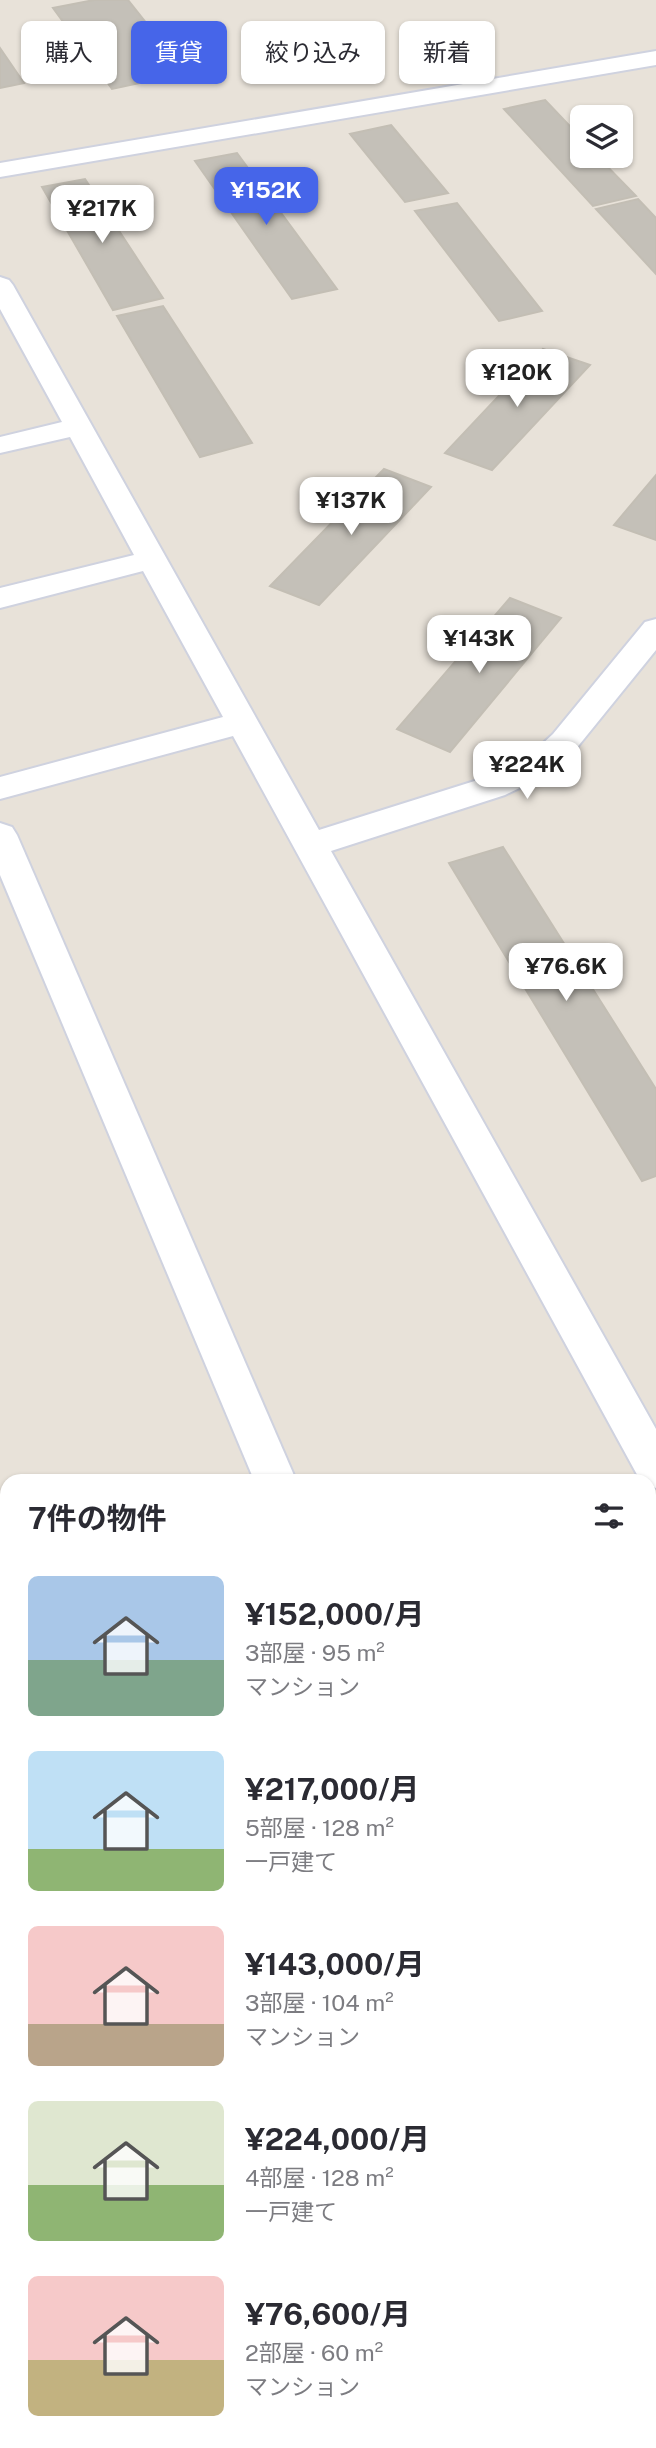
<!DOCTYPE html>
<html lang="ja">
<head>
<meta charset="utf-8">
<style>
	:root { --surface:#fff; --page:#f7f7f7; --text:#2b2b33; --muted:#7c7c81; --accent:#4665e9 }
	body { margin:0; font-family:"Public Sans","Noto Sans JP",sans-serif; background:var(--page); color:var(--text); height:100vh; display:flex; flex-direction:column; font-size:26px; white-space:nowrap }
	* { box-sizing:border-box; margin:0 }
	p { font-size:23px; color:var(--muted) }
	.icon { flex:none; width:38px; height:38px; fill:none; stroke:currentColor; stroke-width:2; stroke-linecap:round; stroke-linejoin:round }
	.map { position:relative; flex:1; overflow:hidden }
	.drawer { position:absolute; left:0px; top:1474px; width:656px; height:975px; display:flex; flex-direction:column; background:var(--surface); border-radius:21px 21px 0 0; box-shadow:0 2px 5px #0004 }
	.drawer>* { flex:none }
	.guide { position:absolute; left:21px; top:21px; width:614px; height:63px; display:flex; gap:14px }
	.tools { position:absolute; left:570px; top:105px; display:grid; gap:14px }
	.tools a { display:grid; place-items:center; width:63px; height:63px; border-radius:10px; background:var(--surface); box-shadow:0 2px 5px #0004; font-size:35px }
	.price { position:absolute; translate:-50% -60px; padding:0 16px; border-radius:14px; background:#fff; color:#222; font-size:23px; line-height:46px; filter:drop-shadow(0 2px 4px #0008) }
	.price::after { content:''; position:absolute; left:50%; top:42px; width:21px; height:16px; margin-left:-10px; background:inherit; clip-path:polygon(0 0,100% 0,50% 100%) }
	.price.selected { background:var(--accent); color:#fff }
	ul { padding:0; list-style:none }
	li { display:flex; align-items:center; gap:21px; height:175px; padding:0 28px }
	li span { display:grid; place-items:center; flex:none; width:196px; height:140px; border-radius:10px; color:#555 }
	li>.icon { margin-inline-start:auto }
	span .icon { width:84px; height:84px; fill:#fffc; stroke-width:1 }
	li b { font-size:30px }
	h2 { display:flex; justify-content:space-between; align-items:center; height:84px; padding:0 28px; font-size:30px }
	.chip { padding:0 24px; border-radius:10px; background:var(--surface); box-shadow:0 2px 5px #0004; font-size:24px; line-height:63px }
	.chip.selected { background:var(--accent); color:#fff }
	.map>svg:first-child { display:block }
	.education { fill:#e9dfca }
	.building { fill:#c4c0b8; stroke:#c3beb4; stroke-width:2 }
	.lines { fill:none; stroke-linecap:round; stroke-linejoin:round }
	.minor-casing { stroke:#cfd2df; stroke-width:4 }
	.tertiary-casing { stroke:#cfd2df; stroke-width:4 }
	.minor { fill:#fff; fill-rule:evenodd }
	.tertiary { fill:#fff; fill-rule:evenodd }
</style>
</head>
<body>
<div class="map">
<svg width="656" height="2448" viewBox="0 0 656 2448">
	<rect width="100%" height="100%" fill="#e8e2d9"/>
	<path class="education" d="M656,1923V2448H0V2189L7,2186V2441H649V1926Z"/>
	<g class="building">
		<path d="M94,0H128L186,73L112,89L53,8Z"/>
		<path d="M0,48L24,83L0,88Z"/>
		<path d="M545,100L583,140V156H597L636,196L593,206L504,109Z"/>
		<path d="M391,125L448,193L405,202L350,134Z"/>
		<path d="M237,153L337,289L292,299L195,161Z"/>
		<path d="M85,179L163,298L113,310L42,187Z"/>
		<path d="M638,199L656,218V274L596,209Z"/>
		<path d="M457,203L542,311L499,321L415,211Z"/>
		<path d="M163,306L252,443L200,457L117,316Z"/>
		<path d="M543,349L590,365L492,470L445,453Z"/>
		<path d="M384,469L431,487L319,605L270,586Z"/>
		<path d="M656,475V540L614,525Z"/>
		<path d="M510,598L561,618L450,752L397,729Z"/>
		<path d="M503,847L656,1089V1176L642,1181L449,863Z"/>
		<path d="M656,1932V2172L649,2157V1934Z"/>
		<path d="M312,2441H450L452,2448H315Z"/>
	</g>
	<g class="lines">
		<g class="minor-casing">
			<g id="minor">
				<path d="M656,51V65L0,177V163Z"/>
				<path d="M0,277L9,280L13,285L319,830L481,779L527,758L553,734L645,622L656,619V650L575,750L549,774L505,795L331,851L656,1429V1488L649,1485V1480H640L233,736L0,799V777L223,717L143,571L0,608V588L134,555L70,437L0,453V437L62,422L0,309Z"/>
				<path d="M0,823L12,827L17,835L296,1480H254L0,875Z"/>
				<path d="M7,1610V1652L0,1654V1612Z"/>
			</g>
		</g>
		<g class="tertiary-casing">
			<g id="tertiary">
				<path d="M656,1817V1864L649,1866V1819Z"/>
				<path d="M7,2085V2135L0,2138V2088Z"/>
			</g>
		</g>
		<use href="#minor" class="minor"/>
		<use href="#tertiary" class="tertiary"/>
	</g>
</svg>
<div class="tools">
<a><svg class="icon" aria-label="layers" viewBox="0 0 24 24"><path d="M12 4l9 5-9 5-9-5zM3 14l9 5 9-5"/></svg></a>
</div>
<b class="price selected" style="left:266px;top:227px">¥152K</b>
<b class="price" style="left:102px;top:245px">¥217K</b>
<b class="price" style="left:517px;top:409px">¥120K</b>
<b class="price" style="left:351px;top:537px">¥137K</b>
<b class="price" style="left:479px;top:675px">¥143K</b>
<b class="price" style="left:527px;top:801px">¥224K</b>
<b class="price" style="left:566px;top:1003px">¥76.6K</b>
<div class="guide">
<a class="chip">購入</a>
<a class="chip selected">賃貸</a>
<a class="chip">絞り込み</a>
<a class="chip">新着</a>
</div>
<section class="drawer">
<h2>7件の物件<svg class="icon" aria-label="filters" viewBox="0 0 24 24"><path d="M4 7h16M4 17h16"/><circle cx="9" cy="7" r="2"/><circle cx="15" cy="17" r="2"/></svg></h2>
<ul>
<li><span style="background:linear-gradient(#a9c7e8 60%,#7fa58c 0)"><svg class="icon" aria-label="home" viewBox="0 0 24 24"><path d="M3 11l9-7 9 7M6 9v11h12V9"/></svg></span><div><b>¥152,000/月</b><p>3部屋 · 95 m²</p><p>マンション</p></div></li>
<li><span style="background:linear-gradient(#bfe0f5 70%,#8fb573 0)"><svg class="icon" aria-label="home" viewBox="0 0 24 24"><path d="M3 11l9-7 9 7M6 9v11h12V9"/></svg></span><div><b>¥217,000/月</b><p>5部屋 · 128 m²</p><p>一戸建て</p></div></li>
<li><span style="background:linear-gradient(#f6c9c9 70%,#b9a48a 0)"><svg class="icon" aria-label="home" viewBox="0 0 24 24"><path d="M3 11l9-7 9 7M6 9v11h12V9"/></svg></span><div><b>¥143,000/月</b><p>3部屋 · 104 m²</p><p>マンション</p></div></li>
<li><span style="background:linear-gradient(#dfe7d0 60%,#8fb573 0)"><svg class="icon" aria-label="home" viewBox="0 0 24 24"><path d="M3 11l9-7 9 7M6 9v11h12V9"/></svg></span><div><b>¥224,000/月</b><p>4部屋 · 128 m²</p><p>一戸建て</p></div></li>
<li><span style="background:linear-gradient(#f6c9c9 60%,#c2b280 0)"><svg class="icon" aria-label="home" viewBox="0 0 24 24"><path d="M3 11l9-7 9 7M6 9v11h12V9"/></svg></span><div><b>¥76,600/月</b><p>2部屋 · 60 m²</p><p>マンション</p></div></li>
</ul>
</section>
</div>
</body>
</html>
